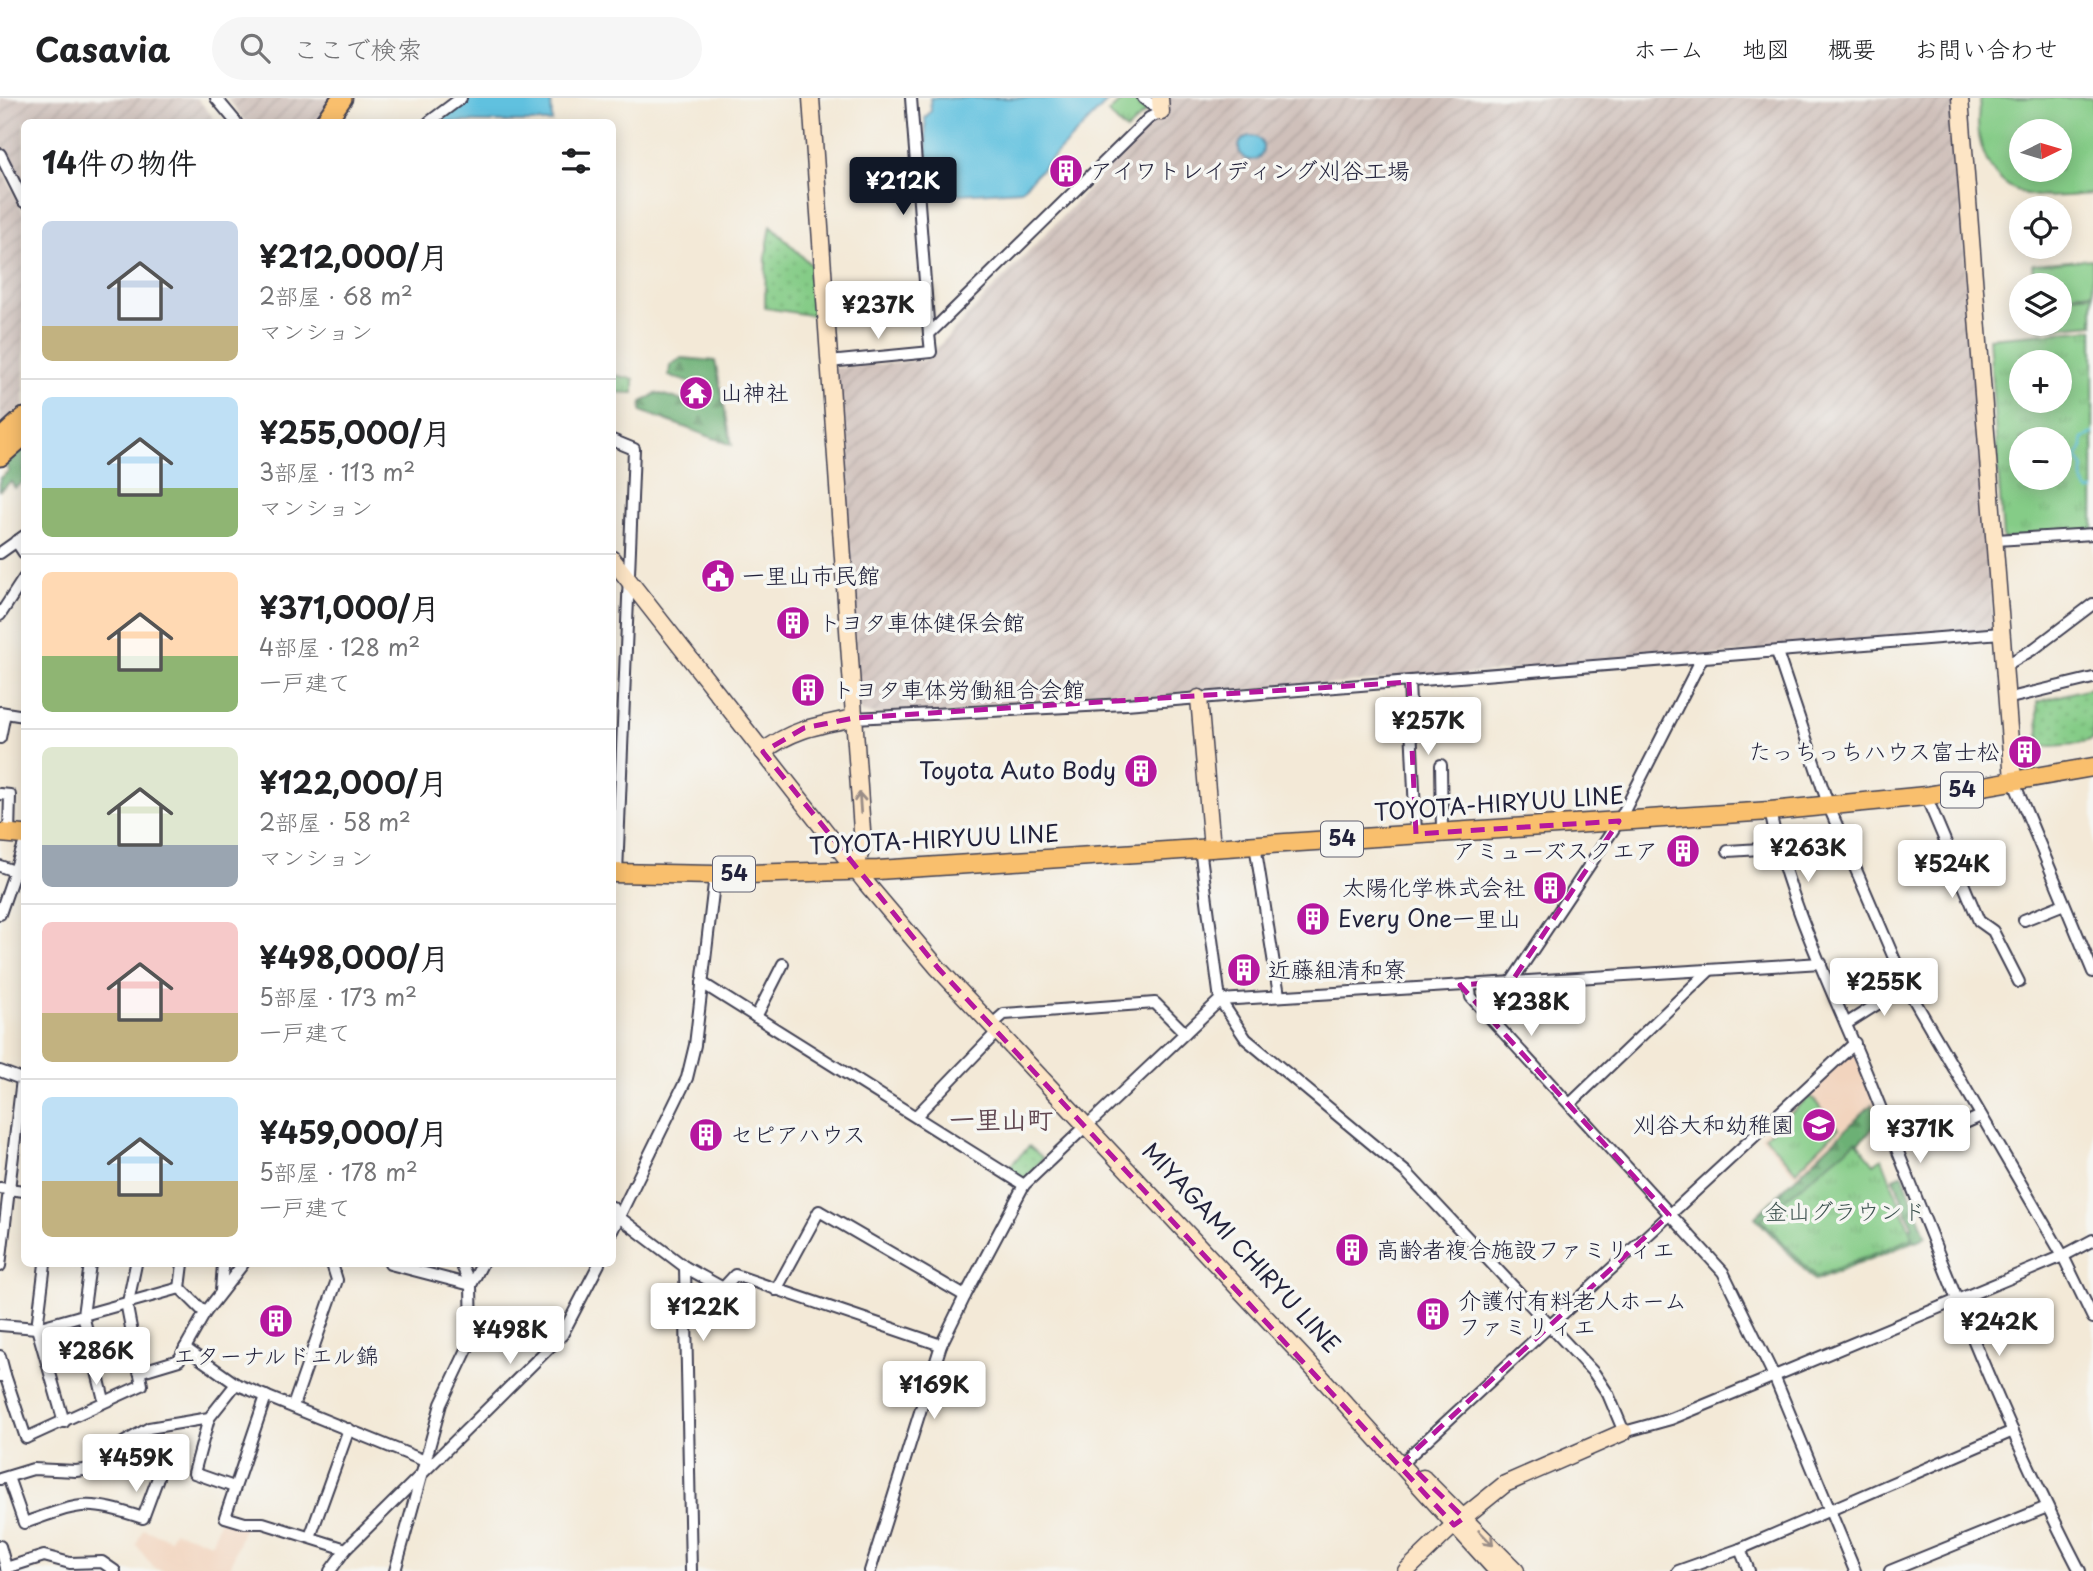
<!DOCTYPE html>
<html lang="ja">
<head>
<meta charset="utf-8">
<style>
	:root { --surface:#fff; --page:#f6f6f6; --text:#202124; --muted:#757577; --line:#e0e0e0; --accent:#111827 }
	body { margin:0; font-family:"Playpen Sans","Klee One",sans-serif; background:var(--page); color:var(--text); height:100vh; display:flex; flex-direction:column; font-size:26px; white-space:nowrap }
	* { box-sizing:border-box; margin:0 }
	p { font-size:23px; color:var(--muted) }
	.icon { flex:none; width:38px; height:38px; fill:none; stroke:currentColor; stroke-width:2; stroke-linecap:round; stroke-linejoin:round }
	.map { position:relative; flex:1; overflow:hidden }
	.drawer { position:absolute; left:21px; top:21px; width:595px; height:1148px; display:flex; flex-direction:column; background:var(--surface); border-radius:10px; box-shadow:0 4px 18px #0003 }
	.drawer>* { flex:none }
	.needle { width:46px; rotate:85deg }
	.controls { position:absolute; left:2009px; top:21px; display:grid; gap:14px }
	.controls a { display:grid; place-items:center; width:63px; height:63px; border-radius:50%; background:var(--surface); box-shadow:0 4px 18px #0003; font-size:35px }
	.price { position:absolute; translate:-50% -60px; padding:0 16px; border-radius:7px; background:#fff; color:#222; font-size:23px; line-height:46px; filter:drop-shadow(0 2px 4px #0008) }
	.price::after { content:''; position:absolute; left:50%; top:42px; width:21px; height:16px; margin-left:-10px; background:inherit; clip-path:polygon(0 0,100% 0,50% 100%) }
	.price.on { background:var(--accent); color:#fff }
	ul { padding:0; list-style:none }
	li { display:flex; align-items:center; gap:21px; height:175px; padding:0 21px }
	li+li { border-top:2px solid var(--line) }
	li span { display:grid; place-items:center; flex:none; width:196px; height:140px; border-radius:10px; color:#555 }
	li>.icon { margin-inline-start:auto }
	span .icon { width:84px; height:84px; fill:#fffc; stroke-width:1 }
	li b { font-size:30px }
	h2 { display:flex; justify-content:space-between; align-items:center; height:84px; padding:0 21px; font-size:30px }
	header { display:flex; align-items:center; gap:42px; box-sizing:border-box; height:98px; padding:0 35px; background:var(--surface); border-bottom:2px solid var(--line) }
	header strong { font-size:33px }
	nav { display:flex; gap:38px; margin-inline-start:auto; font-size:24px }
	.search { width:490px; height:63px; background:var(--page); display:flex; align-items:center; gap:18px; box-sizing:border-box; padding:0 24px; border-radius:38px; color:var(--muted); font-size:26px }
	.map>svg:first-child { display:block }
	.built { fill:#f2d4be }
	.industrial { fill:url(#industrial-furrows) }
	.grass { fill:url(#grass-dots); stroke:#547761; stroke-width:2 }
	.forest { fill:url(#forest-firs); stroke:#476958; stroke-width:2 }
	.park { fill:url(#park-tufts); stroke:#547761; stroke-width:2; fill-rule:evenodd }
	.garden { fill:#85cc87; stroke:#547761; stroke-width:2; fill-rule:evenodd }
	.water { fill:#61c1df; stroke:#42728d; stroke-width:2 }
	.lines { fill:none; stroke-linecap:round; stroke-linejoin:round }
	.stream { stroke:#61c1df; stroke-width:2.5 }
	.street-casing { stroke:#414052; stroke-width:14 }
	.secondary-casing { stroke:#414052; stroke-width:19 }
	.primary-casing { stroke:#414052; stroke-width:21 }
	.highway-casing { stroke:#414052; stroke-width:23 }
	.street { stroke:#fff; stroke-width:10 }
	.secondary { stroke:#fde5c5; stroke-width:16 }
	.primary { stroke:#f9bf6d; stroke-width:18 }
	.highway { stroke:#f9bf6d; stroke-width:19 }
	.oneway { stroke:#9a8d87 }
	.marked { fill:none; stroke:#b5179e; stroke-width:5; stroke-dasharray:14 9; stroke-linejoin:round }
	.labels { text-anchor:middle; stroke-width:7; stroke-linejoin:round; paint-order:stroke }
	.shield { fill:#f6f6f2; stroke:#626272; stroke-width:2 }
	.shield-label { font-size:21px; font-weight:bold; fill:#22223b }
	.poi-label { font-size:23px; fill:#22223b; stroke:#f6f6f2; text-anchor:start }
	.street-label { font-size:23px; fill:#22223b; stroke:#f6f6f2 }
	.park-label { font-size:23px; fill:#405552; stroke:#f6f6f2 }
	.quarter-label { font-size:26px; font-weight:bold; fill:#624953; stroke:#f6f6f2 }
</style>
</head>
<body>
<header>
<strong>Casavia</strong>
<div class="search"><svg class="icon" aria-label="search" viewBox="0 0 24 24"><circle cx="10" cy="10" r="6"/><path d="M15 15l6 6"/></svg>ここで検索</div>
<nav><a>ホーム</a><a>地図</a><a>概要</a><a>お問い合わせ</a></nav>
</header>
<div class="map">
<svg width="2093" height="1473" viewBox="0 0 2093 1473">
	<defs>
		<pattern id="industrial-furrows" width="10" height="10" patternUnits="userSpaceOnUse" patternTransform="scale(1.75)"><rect width="10" height="10" fill="#cfc0ba"/><path d="M-1 1l2-2M0 10L10 0M9 11l2-2" fill="none" stroke="#b1a5a1"/></pattern>
		<pattern id="grass-dots" width="8" height="8" patternUnits="userSpaceOnUse" patternTransform="scale(1.75)"><rect width="8" height="8" fill="#85cc87"/><path d="M2 2h.1M6 6h.1" fill="none" stroke="#73af75" stroke-width="1.8" stroke-linecap="round"/></pattern>
		<pattern id="forest-firs" width="22" height="20" patternUnits="userSpaceOnUse" patternTransform="scale(1.75)"><rect width="22" height="20" fill="#6cb074"/><path d="M5 1l3.5 6h-7zM16 11l3.5 6h-7z" fill="#588f60"/></pattern>
		<pattern id="park-tufts" width="24" height="20" patternUnits="userSpaceOnUse" patternTransform="scale(1.75)"><rect width="24" height="20" fill="#85cc87"/><path d="M3 7l-1-3M5 7V3M7 7l1-3M15 17l-1-3M17 17v-4M19 17l1-3" fill="none" stroke="#73af75"/></pattern>
	</defs>
	<rect width="100%" height="100%" fill="#f6f6f2"/>
	<filter id="ink" filterUnits="userSpaceOnUse"><feTurbulence type="fractalNoise" baseFrequency=".0143" numOctaves="2"/><feDisplacementMap in="SourceGraphic" scale="14" xChannelSelector="R" yChannelSelector="G"/><feConvolveMatrix kernelMatrix="1 2 1 2 8 2 1 2 1" color-interpolation-filters="sRGB"/></filter>
	<filter id="wash" filterUnits="userSpaceOnUse"><feTurbulence type="fractalNoise" baseFrequency=".00686" numOctaves="4" result="noise"/><feDisplacementMap in="SourceGraphic" scale="28" xChannelSelector="R" yChannelSelector="G"/><feGaussianBlur stdDeviation="1.57" result="paint"/><feColorMatrix in="noise" values="0 0 0 0 0 0 0 0 0 0 0 0 0 0 0 0 0 1.4 0 .05"/><feComposite in="paint" operator="in"/></filter>
	<g filter="url(#wash)">
		<rect width="100%" height="100%" fill="#f3e9d7"/>
		<g class="built">
			<path d="M1853,952L1879,1015L1798,1081L1760,1038Z"/>
			<path d="M220,1420L244,1429L229,1473H164L154,1470L136,1447L143,1431L170,1441L174,1433L212,1445Z"/>
		</g>
		<g class="industrial">
			<path d="M0,0H197L217,24H24V92L0,43Z"/>
			<path d="M227,0H335L318,24H246Z"/>
			<path d="M1164,0H1953L1994,531L1991,536L904,619L860,615L834,270L925,262L1165,11Z"/>
			<path d="M0,66L24,117V307L0,328Z"/>
		</g>
		<g class="grass">
			<path d="M771,128L812,168L816,218L765,210L766,156Z"/>
			<path d="M613,277L634,281V295L613,294Z"/>
			<path d="M2093,589V641L2077,646L2040,649L2037,604Z"/>
			<path d="M1029,1048L1043,1060L1022,1084L1005,1073Z"/>
		</g>
		<g class="forest">
			<path d="M682,260L715,263L732,347L641,313L642,304L657,295L695,306L701,288L669,278L670,267Z"/>
			<path d="M24,348V383L15,390L11,384L0,392V380L9,373L5,366Z"/>
			<path d="M1872,1006L1878,1023L1868,1036L1766,1120L1906,1141L1912,1128L1894,1080L1903,1076L1926,1139L1815,1183L1755,1119Z"/>
		</g>
		<g class="park">
			<path d="M1124,0H1137L1148,12L1126,33L1108,15Z"/>
			<path d="M2093,231V436L2003,441L1989,240ZM2021,264H2060V303H2021ZM2021,341H2060V380H2021Z"/>
			<path d="M1810,998L1839,1030L1796,1073L1765,1038Z"/>
			<path d="M1856,1043L1874,1066L1882,1060L1913,1140L1816,1179L1761,1121Z"/>
		</g>
		<g class="garden">
			<path d="M1981,0H2093V96C2070,97 2045,102 2023,95C1984,82 1972,36 1981,0ZM2021,33H2060V72H2021Z"/>
			<path d="M2092,161L2093,194L2060,197V187H2035L2033,166Z"/>
			<path d="M2093,196V226L2038,231L2037,226H2060V199Z"/>
		</g>
		<g class="water">
			<path d="M468,0H551L552,24H434Z"/>
			<path d="M930,0H1111L1021,92L930,98L925,20L931,13Z"/>
			<circle cx="1251" cy="50" r="12"/>
		</g>
		<g class="lines">
			<path class="stream" d="M2093,335L2083,341V349L2077,359L2084,371C2080,380 2082,386 2089,393L2093,392"/>
		</g>
	</g>
	<g filter="url(#ink)">
		<g class="lines">
			<g class="street-casing">
				<g id="street">
					<path d="M216,0L236,24"/>
					<path d="M911,0L929,236"/>
					<path d="M1143,0L1161,14"/>
					<path d="M429,24L461,0"/>
					<path d="M0,56L24,104"/>
					<path d="M829,264L931,254L929,236L1149,20L1161,14"/>
					<path d="M612,342L634,351L617,775"/>
					<path d="M1996,442L2093,436"/>
					<path d="M16,443L24,455"/>
					<path d="M0,455L24,438"/>
					<path d="M0,517L24,480"/>
					<path d="M1777,554L1829,709L1906,888L2063,1158L2093,1220"/>
					<path d="M2003,569L2035,550L2093,506"/>
					<path d="M1409,584L1416,736"/>
					<path d="M2006,601L2093,580"/>
					<path d="M0,614L24,618"/>
					<path d="M854,620L1126,606L2001,535"/>
					<path d="M0,640L5,615"/>
					<path d="M1441,667L1442,734"/>
					<path d="M2013,682L2093,874"/>
					<path d="M0,696L10,697L9,736"/>
					<path d="M1926,698L1979,823L1993,833L2019,884"/>
					<path d="M1770,713C1789,809 1837,901 1873,991C1938,1153 1999,1318 2080,1473"/>
					<path d="M1255,747L1279,897"/>
					<path d="M1728,753L1777,750"/>
					<path d="M0,768L14,773"/>
					<path d="M0,816L24,746"/>
					<path d="M2024,822L2064,806"/>
					<path d="M1821,865L1220,902L1246,941L1407,1075L1594,1275L1608,1296L1624,1334L1671,1321L2063,1158L2093,1142"/>
					<path d="M1512,883L1619,723L1701,562"/>
					<path d="M702,885L1024,1087"/>
					<path d="M1469,886L1471,899L1723,1174L1774,1278L1855,1473"/>
					<path d="M756,919L783,866"/>
					<path d="M996,923L1004,916L1155,905L1185,935"/>
					<path d="M1846,926L1906,888"/>
					<path d="M0,973L24,982"/>
					<path d="M1571,1005L1710,872"/>
					<path d="M917,1017L998,933"/>
					<path d="M1092,1023L1220,902L1200,750"/>
					<path d="M1922,1044L1981,1018"/>
					<path d="M0,1090L24,1093"/>
					<path d="M612,1109L619,1119L685,1169L723,1190L735,1177L941,1247"/>
					<path d="M612,1133L687,980L695,947L715,777"/>
					<path d="M45,1166L37,1230L64,1324"/>
					<path d="M90,1166L83,1217L104,1302"/>
					<path d="M243,1166L205,1215L185,1250L236,1286L425,1363"/>
					<path d="M390,1166L471,1187"/>
					<path d="M461,1166L471,1187"/>
					<path d="M0,1168L22,981"/>
					<path d="M685,1169L691,1473"/>
					<path d="M180,1190L205,1215"/>
					<path d="M180,1190L183,1166"/>
					<path d="M776,1192L819,1113L965,1198"/>
					<path d="M221,1193L223,1166"/>
					<path d="M0,1227L37,1230L180,1190"/>
					<path d="M0,1258L5,1277"/>
					<path d="M139,1274L179,1262L185,1250"/>
					<path d="M0,1278L5,1277L26,1340L142,1287L127,1209L136,1166"/>
					<path d="M266,1298L225,1419L245,1425H263L346,1451"/>
					<path d="M293,1308L337,1182L332,1166"/>
					<path d="M209,1320L194,1375L234,1389"/>
					<path d="M1405,1362L1855,945"/>
					<path d="M112,1367L114,1350L149,1330L209,1320L236,1286"/>
					<path d="M0,1381L33,1371L76,1373L128,1366L160,1374L143,1420C84,1401 82,1405 24,1425L8,1379"/>
					<path d="M310,1439L349,1331"/>
					<path d="M0,1448L7,1473"/>
					<path d="M1740,1451L1749,1473"/>
					<path d="M6,1470L44,1458L70,1465L102,1464L115,1473"/>
					<path d="M330,1473L346,1451L562,1237L599,1166"/>
					<path d="M395,1473L441,1306L472,1241L471,1187L482,1166"/>
					<path d="M870,1473L941,1247L965,1198L1024,1087L1086,1028"/>
					<path d="M1678,1473L1740,1451L2013,1333"/>
					<path d="M1890,1473L2047,1409"/>
				</g>
			</g>
			<g class="secondary-casing">
				<g id="secondary">
					<path d="M811,0L863,747L855,771"/>
					<path d="M1160,0L1161,14"/>
					<path d="M1960,0L2013,682"/>
					<path d="M612,461L866,785L938,870L1302,1258L1497,1473"/>
					<path d="M1199,600L1212,750"/>
					<path d="M763,654C791,631 820,627 854,620"/>
					<path d="M1423,1380L1516,1473"/>
					<path d="M1406,1473L1454,1427L1505,1386L1624,1334"/>
				</g>
			</g>
			<g class="primary-casing">
				<g id="primary">
					<path d="M0,735L24,737"/>
					<path d="M612,775L715,777L878,772L1770,713L1926,698L2093,669"/>
				</g>
			</g>
			<g class="highway-casing">
				<g id="highway">
					<path d="M325,24L342,0"/>
					<path d="M0,342L24,320"/>
					<path d="M0,358L24,337"/>
				</g>
			</g>
			<use href="#street" class="street"/>
			<use href="#secondary" class="secondary"/>
			<use href="#primary" class="primary"/>
			<use href="#highway" class="highway"/>
		</g>
		<defs><path id="oneway-shaft" d="M-6 0H5M1.5-3L5.5 0L1.5 3" fill="none" stroke-width="1.6" stroke-linecap="round" stroke-linejoin="round" transform="scale(1.75)"/></defs>
		<g class="oneway">
			<use href="#oneway-shaft" transform="translate(860 705) rotate(-94)"/>
			<use href="#oneway-shaft" transform="translate(1486 1440) rotate(46)"/>
		</g>
	</g>
	<path class="marked" d="M1409,584L1416,736L1619,723L1512,883L1460,887L1669,1117L1405,1362L1464,1420L1454,1427L938,870L763,654L804,630L854,620Z"/>
	<defs>
		<g id="building-disc" transform="scale(1.75)"><circle r="9.5" fill="#b5179e" stroke="#f6f6f2"/><path d="M-4-6H4V6H1V3H-1V6H-4ZM-2.5-4.3h1.7v1.8h-1.7ZM.8-4.3h1.7v1.8H.8ZM-2.5-1h1.7V.8h-1.7ZM.8-1h1.7V.8H.8Z" fill="#fff"/></g>
		<g id="temple-disc" transform="scale(1.75)"><circle r="9.5" fill="#b5179e" stroke="#f6f6f2"/><path d="M0-6L5-2H3V0L6.5 2.5H4V6H1.5V3h-3V6H-4V2.5H-6.5L-3 0V-2H-5Z" fill="#fff"/></g>
		<g id="civic-disc" transform="scale(1.75)"><circle r="9.5" fill="#b5179e" stroke="#f6f6f2"/><path d="M-.6-6.5H3V-4.5H.6V-3L4-1V1h2V6H-6V1h2V-1L-.6-3ZM-1.2 2.5V6h2.4V2.5Z" fill="#fff"/></g>
		<g id="school-disc" transform="scale(1.75)"><circle r="9.5" fill="#b5179e" stroke="#f6f6f2"/><path d="M0-5L7-2L0 1L-7-2ZM-4 1L0 2.5L4 1V4Q0 6-4 4Z" fill="#fff"/></g>
	</defs>
	<g fill-rule="evenodd">
		<use href="#building-disc" x="1066" y="73"/>
		<use href="#temple-disc" x="696" y="295"/>
		<use href="#civic-disc" x="718" y="478"/>
		<use href="#building-disc" x="793" y="525"/>
		<use href="#building-disc" x="808" y="592"/>
		<use href="#building-disc" x="2025" y="654"/>
		<use href="#building-disc" x="1141" y="673"/>
		<use href="#building-disc" x="1683" y="753"/>
		<use href="#building-disc" x="1550" y="790"/>
		<use href="#building-disc" x="1313" y="821"/>
		<use href="#building-disc" x="1244" y="872"/>
		<use href="#school-disc" x="1819" y="1027"/>
		<use href="#building-disc" x="706" y="1037"/>
		<use href="#building-disc" x="1352" y="1152"/>
		<use href="#building-disc" x="1433" y="1216"/>
		<use href="#building-disc" x="276" y="1223"/>
	</g>
	<g class="labels">
		<g class="shield">
			<rect x="1941" y="674.5" width="42" height="35" rx="5"/>
			<rect x="1321" y="723.5" width="42" height="35" rx="5"/>
			<rect x="713" y="758.5" width="42" height="35" rx="5"/>
		</g>
		<g class="shield-label">
			<text x="1962" y="699">54</text>
			<text x="1342" y="748">54</text>
			<text x="734" y="783">54</text>
		</g>
		<g class="poi-label">
			<text x="1090" y="81">アイワトレイディング刈谷工場</text>
			<text x="720" y="303">山神社</text>
			<text x="742" y="486">一里山市民館</text>
			<text x="818" y="533">トヨタ車体健保会館</text>
			<text x="832" y="600">トヨタ車体労働組合会館</text>
			<text x="2000" y="662" text-anchor="end">たっちっちハウス富士松</text>
			<text x="1116" y="681" text-anchor="end">Toyota Auto Body</text>
			<text x="1658" y="761" text-anchor="end">アミューズスクエア</text>
			<text x="1526" y="798" text-anchor="end">太陽化学株式会社</text>
			<text x="1338" y="829">Every One一里山</text>
			<text x="1268" y="880">近藤組清和寮</text>
			<text x="1794" y="1035" text-anchor="end">刈谷大和幼稚園</text>
			<text x="730" y="1045">セピアハウス</text>
			<text x="1376" y="1160">高齢者複合施設ファミリィエ</text>
			<text x="1458" y="1211">介護付有料老人ホーム<tspan x="1458" dy="26">ファミリィエ</tspan></text>
			<text x="276" y="1266" text-anchor="middle">エターナルドエル錦</text>
		</g>
		<g class="street-label">
			<text transform="translate(1499 706) rotate(-4)" y="8">TOYOTA-HIRYUU LINE</text>
			<text transform="translate(934 742) rotate(-3)" y="8">TOYOTA-HIRYUU LINE</text>
			<text transform="translate(1241 1150) rotate(47)" y="8">MIYAGAMI CHIRYU LINE</text>
		</g>
		<g class="park-label">
			<text x="1845" y="1122">金山グラウンド</text>
		</g>
		<g class="quarter-label">
			<text x="1001" y="1031">一里山町</text>
		</g>
	</g>
</svg>
<div class="controls">
<a><svg class="needle" viewBox="-14 -14 28 28"><path d="M0-13l5 13h-10z" fill="#e53935"/><path d="M0 13l5-13h-10z" fill="#757577"/></svg></a>
<a><svg class="icon" aria-label="locate" viewBox="0 0 24 24"><circle cx="12" cy="12" r="6"/><path d="M12 2v4M12 18v4M2 12h4M18 12h4"/></svg></a>
<a><svg class="icon" aria-label="layers" viewBox="0 0 24 24"><path d="M12 4l9 5-9 5-9-5zM3 14l9 5 9-5"/></svg></a>
<a>+</a>
<a>−</a>
</div>
<b class="price on" style="left:903px;top:119px">¥212K</b>
<b class="price" style="left:878px;top:243px">¥237K</b>
<b class="price" style="left:1428px;top:659px">¥257K</b>
<b class="price" style="left:1808px;top:786px">¥263K</b>
<b class="price" style="left:1952px;top:802px">¥524K</b>
<b class="price" style="left:1884px;top:920px">¥255K</b>
<b class="price" style="left:1531px;top:940px">¥238K</b>
<b class="price" style="left:1920px;top:1067px">¥371K</b>
<b class="price" style="left:703px;top:1245px">¥122K</b>
<b class="price" style="left:1999px;top:1260px">¥242K</b>
<b class="price" style="left:510px;top:1268px">¥498K</b>
<b class="price" style="left:96px;top:1289px">¥286K</b>
<b class="price" style="left:934px;top:1323px">¥169K</b>
<b class="price" style="left:136px;top:1396px">¥459K</b>
<section class="drawer">
<h2>14件の物件<svg class="icon" aria-label="filters" viewBox="0 0 24 24"><path d="M4 7h16M4 17h16"/><circle cx="9" cy="7" r="2"/><circle cx="15" cy="17" r="2"/></svg></h2>
<ul>
<li><span style="background:linear-gradient(#c9d6e8 75%,#c2b280 0)"><svg class="icon" aria-label="home" viewBox="0 0 24 24"><path d="M3 11l9-7 9 7M6 9v11h12V9"/></svg></span><div><b>¥212,000/月</b><p>2部屋 · 68 m²</p><p>マンション</p></div></li>
<li><span style="background:linear-gradient(#bfe0f5 65%,#8fb573 0)"><svg class="icon" aria-label="home" viewBox="0 0 24 24"><path d="M3 11l9-7 9 7M6 9v11h12V9"/></svg></span><div><b>¥255,000/月</b><p>3部屋 · 113 m²</p><p>マンション</p></div></li>
<li><span style="background:linear-gradient(#ffd9b3 60%,#8fb573 0)"><svg class="icon" aria-label="home" viewBox="0 0 24 24"><path d="M3 11l9-7 9 7M6 9v11h12V9"/></svg></span><div><b>¥371,000/月</b><p>4部屋 · 128 m²</p><p>一戸建て</p></div></li>
<li><span style="background:linear-gradient(#dfe7d0 70%,#9aa5b1 0)"><svg class="icon" aria-label="home" viewBox="0 0 24 24"><path d="M3 11l9-7 9 7M6 9v11h12V9"/></svg></span><div><b>¥122,000/月</b><p>2部屋 · 58 m²</p><p>マンション</p></div></li>
<li><span style="background:linear-gradient(#f6c9c9 65%,#c2b280 0)"><svg class="icon" aria-label="home" viewBox="0 0 24 24"><path d="M3 11l9-7 9 7M6 9v11h12V9"/></svg></span><div><b>¥498,000/月</b><p>5部屋 · 173 m²</p><p>一戸建て</p></div></li>
<li><span style="background:linear-gradient(#bfe0f5 60%,#c2b280 0)"><svg class="icon" aria-label="home" viewBox="0 0 24 24"><path d="M3 11l9-7 9 7M6 9v11h12V9"/></svg></span><div><b>¥459,000/月</b><p>5部屋 · 178 m²</p><p>一戸建て</p></div></li>
</ul>
</section>
</div>
</body>
</html>
